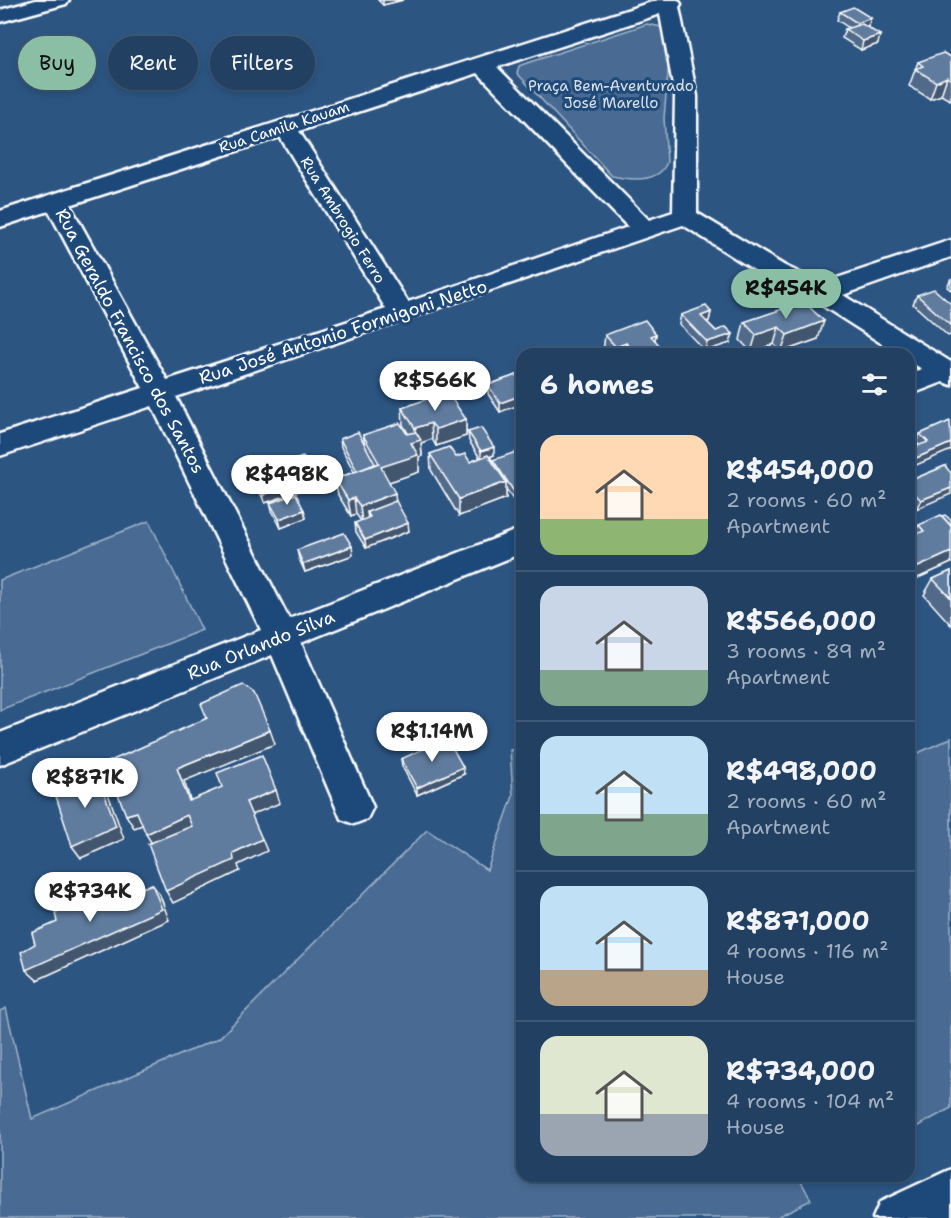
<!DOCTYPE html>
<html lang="en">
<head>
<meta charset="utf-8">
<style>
	:root { --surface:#214062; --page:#294768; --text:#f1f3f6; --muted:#a2afbe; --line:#3e5977; --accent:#8abfa5 }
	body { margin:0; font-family:"Shantell Sans",sans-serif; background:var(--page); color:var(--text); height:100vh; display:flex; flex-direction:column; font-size:22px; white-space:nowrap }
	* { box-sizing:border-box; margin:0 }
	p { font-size:20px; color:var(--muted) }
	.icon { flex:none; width:33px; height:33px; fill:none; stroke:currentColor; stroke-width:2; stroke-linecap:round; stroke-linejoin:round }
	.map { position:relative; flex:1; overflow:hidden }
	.details { position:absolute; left:516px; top:348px; width:399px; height:834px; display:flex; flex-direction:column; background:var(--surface); border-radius:18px; box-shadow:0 3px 9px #0003,0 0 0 2px var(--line) }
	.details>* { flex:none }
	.top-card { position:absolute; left:18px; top:36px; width:408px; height:54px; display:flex; gap:12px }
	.price { position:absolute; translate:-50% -51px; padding:0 14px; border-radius:21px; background:#fff; color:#222; font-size:20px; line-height:39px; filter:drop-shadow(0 2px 3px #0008) }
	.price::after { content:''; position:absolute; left:50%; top:36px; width:18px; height:14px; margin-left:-9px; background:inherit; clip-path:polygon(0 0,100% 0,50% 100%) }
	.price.current { background:var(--accent); color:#111 }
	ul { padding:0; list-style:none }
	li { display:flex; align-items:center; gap:18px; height:150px; padding:0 24px }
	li+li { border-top:2px solid var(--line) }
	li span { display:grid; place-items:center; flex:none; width:168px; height:120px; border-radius:18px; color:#555 }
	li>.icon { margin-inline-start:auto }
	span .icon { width:72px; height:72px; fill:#fffc; stroke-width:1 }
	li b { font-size:26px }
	h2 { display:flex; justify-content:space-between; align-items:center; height:72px; padding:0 24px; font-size:26px }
	.tag { padding:0 21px; border-radius:27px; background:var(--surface); box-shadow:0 3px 9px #0003,0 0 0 2px var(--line); font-size:21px; line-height:54px }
	.tag.current { background:var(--accent); color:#111 }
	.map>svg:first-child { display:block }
	.green { fill:#486b92; stroke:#a4b5c8; stroke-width:1.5 }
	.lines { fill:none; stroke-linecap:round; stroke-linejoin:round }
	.minor-casing { stroke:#fff; stroke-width:5 }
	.minor { fill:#1f4a7a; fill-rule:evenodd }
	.wall { fill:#516b89; stroke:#fff; stroke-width:1.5 }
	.shaded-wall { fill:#42576f; stroke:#fff; stroke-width:1.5 }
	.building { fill:#5e7c9f; stroke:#fff; stroke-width:1.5 }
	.labels { text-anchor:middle; stroke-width:6; stroke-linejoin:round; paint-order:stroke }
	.far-park-label { font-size:15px; fill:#dae1e9; stroke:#1f4a7a }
	.far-street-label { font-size:15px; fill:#fff; stroke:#1f4a7a }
	.street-label { font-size:18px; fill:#fff; stroke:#1f4a7a }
</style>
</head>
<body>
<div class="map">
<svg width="951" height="1218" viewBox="0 0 951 1218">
	<rect width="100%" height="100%" fill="#2c5582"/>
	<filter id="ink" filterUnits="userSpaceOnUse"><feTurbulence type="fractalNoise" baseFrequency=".0167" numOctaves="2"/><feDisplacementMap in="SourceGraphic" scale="12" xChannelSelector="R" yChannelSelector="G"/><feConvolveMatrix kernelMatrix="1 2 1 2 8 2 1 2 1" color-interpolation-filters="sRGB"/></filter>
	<g filter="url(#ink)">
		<g class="green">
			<path d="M647,24L666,28L671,39L664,118L667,162C659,184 630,180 612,176L517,73L519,66L524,64Z"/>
			<path d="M149,521L202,630L0,710V580Z"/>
			<path d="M951,738V1108L909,1131V757Z"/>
			<path d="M522,749V1176H798L811,1200L775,1218H0V1011L6,1008L32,1119L219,1038L427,830L487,870L513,796L510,750Z"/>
		</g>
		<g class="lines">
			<g class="minor-casing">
				<g id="minor">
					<path d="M36,0H69L66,4L0,22V10Z"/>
					<path d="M658,0H678L681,4L679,7L697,96V213L785,266L822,283L951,240V257L843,295L951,362V385L943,382L909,395V374L922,369L909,361V354H898L812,299L767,278L683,225L176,397L289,619L522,528V553L301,643L373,807L367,819L354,824L341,819L272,655L0,765V733L261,630L152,406L0,456V434L143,388L49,211L0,227V211ZM660,14L675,96L673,212L649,220L497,67ZM478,73L628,227L408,302L299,131ZM280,137L386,309L167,380L70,205Z"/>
					<path d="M951,1169V1216L946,1218H873L880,1202Z"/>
				</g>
			</g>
			<use href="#minor" class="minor"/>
		</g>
		<g class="wall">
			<path d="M378,0H403L383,5Z"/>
			<path d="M840,12L868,27H867L878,44L861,50L842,38L845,29L849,28L837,20Z"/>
			<path d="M951,57V99L950,100L941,95L930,99L909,86L918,62Z"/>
			<path d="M951,278V290L947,287Z"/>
			<path d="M917,295L951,304V335L948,336L913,304Z"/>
			<path d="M804,302L818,339L781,352L774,344L751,352L740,340L744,322Z"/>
			<path d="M711,312L709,321L707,322L716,331L730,343L705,351L679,324L681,315Z"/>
			<path d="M656,334L655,340L661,354H600L604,353L603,352L605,335Z"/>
			<path d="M522,373L500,412L488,394V385Z"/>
			<path d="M402,408L466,419V436L436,446L432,439L421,443L422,456L419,457V472L389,482L396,501L409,531L366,548L356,532L355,523L361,521L356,514L351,516L338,495L335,479L354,472L341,447L340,439L365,444L363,435L408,433L403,425Z"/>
			<path d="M950,421L909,468L919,445L916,442L920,434Z"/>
			<path d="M468,432L494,455L490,457L493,461L522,455V499L514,501L506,489V498L459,516L431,470L430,454L456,457L470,462L480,458L469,441Z"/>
			<path d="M945,466L916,509L909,501V481Z"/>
			<path d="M254,475L314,476L316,485L265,503L256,484Z"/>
			<path d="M270,503L304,510L306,518L281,528L272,511Z"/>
			<path d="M919,525L951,563L909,582V537L913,535Z"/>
			<path d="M297,550L353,555L305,572L299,559Z"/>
			<path d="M951,571V625L924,595L933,579Z"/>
			<path d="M401,759L464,774L417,795L402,766Z"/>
		</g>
		<g class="shaded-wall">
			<path d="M383,0H403L383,5Z"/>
			<path d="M871,18L868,27L855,31L857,23Z"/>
			<path d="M880,35L878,44L861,50L863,41Z"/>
			<path d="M947,77L941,95L930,99L936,82Z"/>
			<path d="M711,312L709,321L699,325L701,316Z"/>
			<path d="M824,321L818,339L781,352L787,335Z"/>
			<path d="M779,327L774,344L751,352L756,335Z"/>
			<path d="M656,334L653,351L651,336Z"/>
			<path d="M733,334L730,343L705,351L707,342Z"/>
			<path d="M626,343L625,354H615L616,347Z"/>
			<path d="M662,348L661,354H646Z"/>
			<path d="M522,395V404L500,412V403Z"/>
			<path d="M466,419V436L436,446V429Z"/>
			<path d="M431,423L432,439L421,443L422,456L419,457V472L383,484L381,467L411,443L416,441L415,428Z"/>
			<path d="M951,443V450L909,468V461Z"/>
			<path d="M494,447V455L481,460V451Z"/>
			<path d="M314,476L316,485L265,503L263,495Z"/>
			<path d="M506,482V498L459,516V499Z"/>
			<path d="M951,488V494L916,509L921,500Z"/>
			<path d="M522,490V499L514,501L515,493Z"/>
			<path d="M395,493L396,509L370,517L367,512L368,520L362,523L360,506Z"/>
			<path d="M354,498L356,514L351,516L348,500Z"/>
			<path d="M304,510L306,518L281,528L279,519Z"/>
			<path d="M408,523L409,531L366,548L365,540Z"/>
			<path d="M352,546L353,555L305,572L303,564Z"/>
			<path d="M951,552V563L909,582V571Z"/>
			<path d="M270,730L275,744L184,781L195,814L189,801L177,768Z"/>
			<path d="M463,767L464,774L417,795V788Z"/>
			<path d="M97,772L105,785L124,839L81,858L72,846Z"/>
			<path d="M276,790L280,803L251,815L246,802Z"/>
			<path d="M137,812L145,824L134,828L126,815Z"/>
			<path d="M187,815L193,828L154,847L146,834Z"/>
			<path d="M262,839L267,851L238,865L240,871L173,903L166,891L233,853Z"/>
			<path d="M152,884L160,895L169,920L37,980L26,970Z"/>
			<path d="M113,887L121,898H118Z"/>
		</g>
		<g class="building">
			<path d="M853,7L871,18L857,23L840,12Z"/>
			<path d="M862,24L880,35L863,41L845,29Z"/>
			<path d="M943,53L951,57V80L947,77L936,82L915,69L923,66L918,62Z"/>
			<path d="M934,289L951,304V326L917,295Z"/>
			<path d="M804,302L824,321L787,335L779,327L756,335L744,322Z"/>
			<path d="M706,306L711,312L701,316L716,331L726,327L733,334L707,342L681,315Z"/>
			<path d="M645,320L656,334L651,336L662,348L646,354H636L626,343L616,347L605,335Z"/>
			<path d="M709,349L713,354H697Z"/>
			<path d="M522,373V395L500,403L488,385Z"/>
			<path d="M447,392L466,419L436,429L431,423L415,428L402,408Z"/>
			<path d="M950,421L951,443L909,461V449L928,442L920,434Z"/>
			<path d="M400,423L407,434L416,432L421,440L411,443L418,455L381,467L395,493L360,506L354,498L348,500L335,479L379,463L363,435Z"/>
			<path d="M481,428L494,447L481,451L468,432Z"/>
			<path d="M358,432L375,464L357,471L340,439Z"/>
			<path d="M449,447L456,457L465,454L470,462L488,455L506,482L459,499L430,454Z"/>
			<path d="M519,451L522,455V490L515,493L493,460Z"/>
			<path d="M303,457L314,476L263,495L254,475Z"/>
			<path d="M945,466L951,473V488L921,500L909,488V481Z"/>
			<path d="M296,494L304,510L279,519L270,503Z"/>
			<path d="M396,501L408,523L365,540L355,523L370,517L367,512Z"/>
			<path d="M941,515L951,526V552L909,571V537L924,531L919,525Z"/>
			<path d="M945,515L951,520V526L942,516Z"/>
			<path d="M344,533L352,546L303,564L297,550Z"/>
			<path d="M951,571V598L933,579Z"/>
			<path d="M243,685L254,693L270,730L177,768L189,801L222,787L217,773L262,755L276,790L246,802L262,839L233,853L234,860L166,891L148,844L192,826L187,815L146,834L137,812L126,815L106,763L207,718L201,704Z"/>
			<path d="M447,738L463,767L417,788L401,759Z"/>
			<path d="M97,772L116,826L72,846L54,790Z"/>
			<path d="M152,884L162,909L26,970L21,952L35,944L32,933L57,922L55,913L113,887L118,898Z"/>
		</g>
	</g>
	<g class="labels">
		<g class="far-park-label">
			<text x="611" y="91">Praça Bem-Aventurado<tspan x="611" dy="17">José Marello</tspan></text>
		</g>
		<g class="far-street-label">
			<text transform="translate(284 127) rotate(-18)" y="5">Rua Camila Kauam</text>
			<text transform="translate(343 220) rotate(58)" y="5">Rua Ambrogio Ferro</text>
		</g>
		<g class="street-label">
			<text transform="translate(343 332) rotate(-18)" y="6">Rua José Antonio Formigoni Netto</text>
			<text transform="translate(130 341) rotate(62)" y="6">Rua Geraldo Francisco dos Santos</text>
			<text transform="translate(261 645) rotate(-22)" y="6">Rua Orlando Silva</text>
		</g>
	</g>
</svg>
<b class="price current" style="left:786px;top:320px">R$454K</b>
<b class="price" style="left:435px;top:412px">R$566K</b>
<b class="price" style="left:287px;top:506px">R$498K</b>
<b class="price" style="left:432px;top:763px">R$1.14M</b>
<b class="price" style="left:85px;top:809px">R$871K</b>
<b class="price" style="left:90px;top:923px">R$734K</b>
<div class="top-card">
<a class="tag current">Buy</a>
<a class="tag">Rent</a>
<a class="tag">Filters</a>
</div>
<section class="details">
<h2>6 homes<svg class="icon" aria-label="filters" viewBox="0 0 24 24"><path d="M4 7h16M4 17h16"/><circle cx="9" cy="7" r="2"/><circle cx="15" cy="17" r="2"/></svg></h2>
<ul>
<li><span style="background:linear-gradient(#ffd9b3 70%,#8fb573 0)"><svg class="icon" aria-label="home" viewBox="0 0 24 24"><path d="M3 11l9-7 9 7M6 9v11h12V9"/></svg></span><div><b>R$454,000</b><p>2 rooms · 60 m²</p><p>Apartment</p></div></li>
<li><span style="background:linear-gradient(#c9d6e8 70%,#7fa58c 0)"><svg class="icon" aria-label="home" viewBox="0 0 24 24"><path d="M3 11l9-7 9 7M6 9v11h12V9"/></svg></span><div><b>R$566,000</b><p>3 rooms · 89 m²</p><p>Apartment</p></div></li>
<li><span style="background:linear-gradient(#bfe0f5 65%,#7fa58c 0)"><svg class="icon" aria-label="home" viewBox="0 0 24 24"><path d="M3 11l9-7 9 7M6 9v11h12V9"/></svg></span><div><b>R$498,000</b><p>2 rooms · 60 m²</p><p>Apartment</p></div></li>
<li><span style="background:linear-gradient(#bfe0f5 70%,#b9a48a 0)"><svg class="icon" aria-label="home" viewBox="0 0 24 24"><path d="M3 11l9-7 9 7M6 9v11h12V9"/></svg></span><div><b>R$871,000</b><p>4 rooms · 116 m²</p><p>House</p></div></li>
<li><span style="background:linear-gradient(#dfe7d0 65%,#9aa5b1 0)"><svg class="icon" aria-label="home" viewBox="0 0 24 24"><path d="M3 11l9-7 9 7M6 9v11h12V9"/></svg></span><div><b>R$734,000</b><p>4 rooms · 104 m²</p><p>House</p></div></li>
</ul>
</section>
</div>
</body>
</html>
